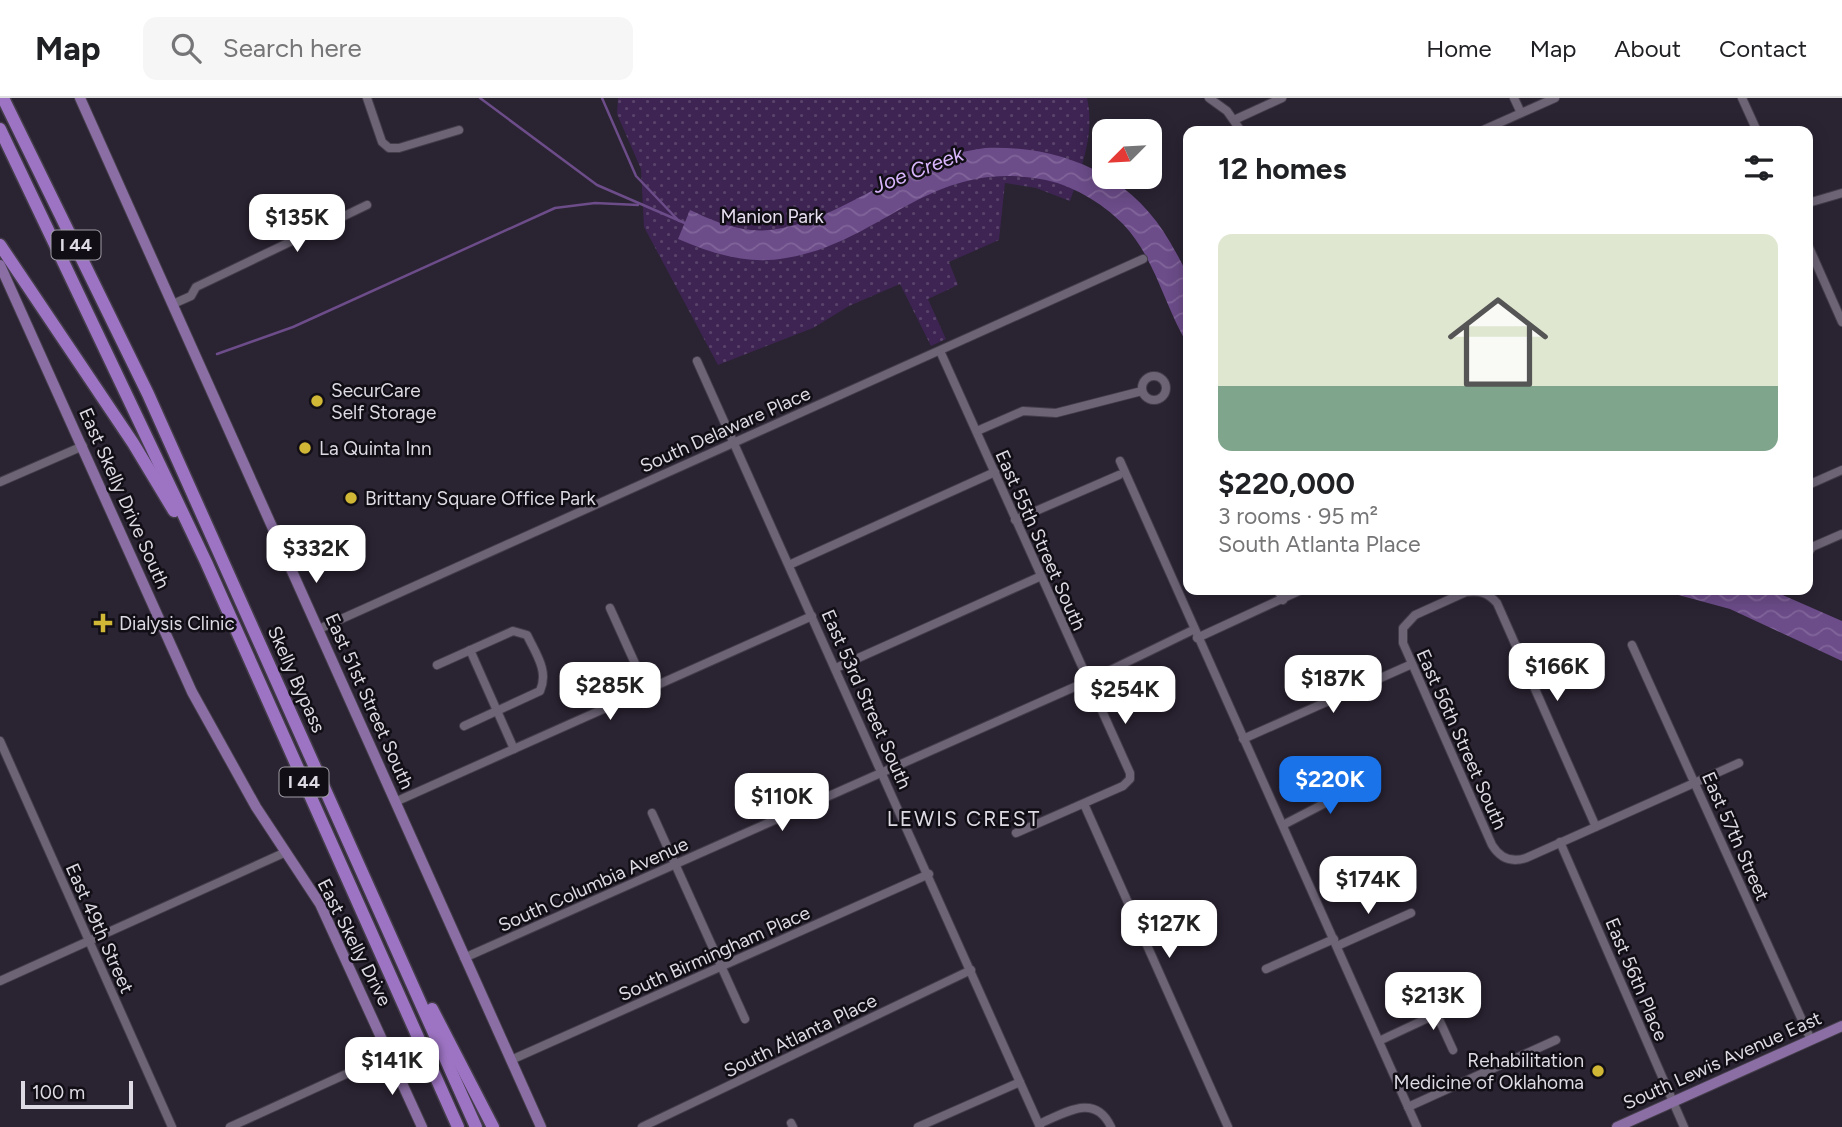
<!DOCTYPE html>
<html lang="en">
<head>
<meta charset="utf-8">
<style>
	:root { --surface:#fff; --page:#f6f6f6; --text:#202124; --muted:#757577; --line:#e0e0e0; --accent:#1a73e8 }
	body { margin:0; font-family:Figtree,sans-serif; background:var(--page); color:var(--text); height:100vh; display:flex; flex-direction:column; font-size:26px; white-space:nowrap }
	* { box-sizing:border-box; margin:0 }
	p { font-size:23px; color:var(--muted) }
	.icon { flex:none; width:38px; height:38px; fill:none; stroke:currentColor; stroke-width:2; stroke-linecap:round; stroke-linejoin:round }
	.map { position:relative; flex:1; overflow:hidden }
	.details { position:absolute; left:1183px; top:28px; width:630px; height:469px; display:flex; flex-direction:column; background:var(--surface); border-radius:14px; box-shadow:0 4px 18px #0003 }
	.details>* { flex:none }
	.needle { width:46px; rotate:246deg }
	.controls { position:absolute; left:1092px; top:21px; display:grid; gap:14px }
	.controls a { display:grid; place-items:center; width:70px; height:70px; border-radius:14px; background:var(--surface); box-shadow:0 4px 18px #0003; font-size:35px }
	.scale { position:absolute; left:21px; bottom:18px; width:112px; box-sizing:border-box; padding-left:7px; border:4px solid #dedae4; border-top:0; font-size:19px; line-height:24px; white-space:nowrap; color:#dedae4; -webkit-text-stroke:5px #110e15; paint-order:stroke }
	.price { position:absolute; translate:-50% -60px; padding:0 16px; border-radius:14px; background:#fff; color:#222; font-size:23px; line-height:46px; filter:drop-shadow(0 2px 4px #0008) }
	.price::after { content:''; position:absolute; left:50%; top:42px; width:21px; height:16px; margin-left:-10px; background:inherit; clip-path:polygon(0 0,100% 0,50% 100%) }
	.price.active { background:var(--accent); color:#fff }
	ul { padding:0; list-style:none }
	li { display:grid; align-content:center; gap:14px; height:371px; padding:0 35px }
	li span { display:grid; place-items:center; height:217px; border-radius:14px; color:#555 }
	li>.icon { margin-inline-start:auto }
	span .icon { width:126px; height:126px; fill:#fffc; stroke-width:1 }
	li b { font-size:30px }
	h2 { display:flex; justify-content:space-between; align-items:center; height:84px; padding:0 35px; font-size:30px }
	header { display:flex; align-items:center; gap:42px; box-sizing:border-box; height:98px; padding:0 35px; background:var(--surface); border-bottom:2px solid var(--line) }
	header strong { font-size:33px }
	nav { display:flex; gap:38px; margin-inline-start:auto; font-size:24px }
	.search { width:490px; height:63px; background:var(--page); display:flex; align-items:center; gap:18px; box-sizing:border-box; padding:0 24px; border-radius:14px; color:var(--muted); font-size:26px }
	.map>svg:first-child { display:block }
	.park { fill:url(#park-dots) }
	.water { fill:url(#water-waves) }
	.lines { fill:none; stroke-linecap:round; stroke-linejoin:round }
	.stream { stroke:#6c4c89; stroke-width:2.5 }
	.minor-casing { stroke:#443d4a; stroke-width:10 }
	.major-casing { stroke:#443d4a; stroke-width:12 }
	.highway-casing { stroke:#443d4a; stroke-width:15 }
	.minor { stroke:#6d6476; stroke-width:8 }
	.major { stroke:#8a6ea4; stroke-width:10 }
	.highway { stroke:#9d74c3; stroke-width:12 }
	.poi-dot { fill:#d1b736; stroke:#110e15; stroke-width:2.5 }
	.labels { text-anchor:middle; stroke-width:5; stroke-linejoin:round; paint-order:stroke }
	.shield { fill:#110e15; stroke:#a09da6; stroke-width:2 }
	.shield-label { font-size:18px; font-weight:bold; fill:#dedae4 }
	.park-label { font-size:19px; fill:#e8dff1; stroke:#110e15 }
	.poi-label { font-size:19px; fill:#dedae4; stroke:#110e15; text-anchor:start }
	.street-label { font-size:19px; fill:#dedae4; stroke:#110e15 }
	.water-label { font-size:21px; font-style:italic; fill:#d9b5fd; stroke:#110e15 }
	.neighbourhood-label { font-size:21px; letter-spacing:2px; fill:#dedae4; stroke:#110e15 }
</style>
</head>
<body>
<header>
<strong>Map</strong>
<div class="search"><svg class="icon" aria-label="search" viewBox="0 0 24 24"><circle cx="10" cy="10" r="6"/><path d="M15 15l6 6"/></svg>Search here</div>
<nav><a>Home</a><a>Map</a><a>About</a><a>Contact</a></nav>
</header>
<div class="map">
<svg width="1842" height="1029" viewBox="0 0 1842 1029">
	<defs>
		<pattern id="park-dots" width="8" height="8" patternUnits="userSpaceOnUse" patternTransform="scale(1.75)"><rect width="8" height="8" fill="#3d2452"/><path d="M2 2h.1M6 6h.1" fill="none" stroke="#59436b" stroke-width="1.8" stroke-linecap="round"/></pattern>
		<pattern id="water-waves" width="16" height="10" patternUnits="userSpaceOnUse" patternTransform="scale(1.75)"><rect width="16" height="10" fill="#6c4c89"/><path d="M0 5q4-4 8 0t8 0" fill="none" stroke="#81659a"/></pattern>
	</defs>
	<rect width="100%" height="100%" fill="#2a2332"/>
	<path class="park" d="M618,0H1087C1095,36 1082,68 1070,103L1036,90L1005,85L999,142L949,164L958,187L928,201L946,241L931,248L900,186L849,208L813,230L718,267L644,129L641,71L617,16Z"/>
	<g class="water">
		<path d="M985,50C1061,47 1131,76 1170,144C1176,155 1186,170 1188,183C1191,203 1188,227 1188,247C1164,208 1156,161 1123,126C1101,104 1071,86 1040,81C930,61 881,145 786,160C748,167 713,156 678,141L690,112C709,121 730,130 751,132C808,138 876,86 927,65C945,57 965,53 985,50Z"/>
		<path d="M1660,492H1771L1842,523V563L1730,511Z"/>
	</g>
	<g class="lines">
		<g class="stream">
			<path d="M480,0L597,87L687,126"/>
			<path d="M602,0L636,78L679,123"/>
			<path d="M217,256L293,229L555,110L595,105L638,107"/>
		</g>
		<g class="minor-casing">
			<g id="minor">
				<path d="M367,0L382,44L389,50H399L459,32"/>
				<path d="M1209,0L1227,13L1241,33"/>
				<path d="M1514,0L1521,15"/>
				<path d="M1742,0L1757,33"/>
				<path d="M1234,22L1282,0"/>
				<path d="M1481,33L1555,0"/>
				<path d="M1808,105L1842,95"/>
				<path d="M1808,147L1842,224"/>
				<path d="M173,206L191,198L196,189L367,107"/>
				<path d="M940,253L1130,675V681L1123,688L1016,735"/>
				<path d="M697,263L1040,1029"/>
				<circle cx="1154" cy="290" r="12"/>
				<path d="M977,333L1023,313L1056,315L1142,293"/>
				<path d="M1120,363L1417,1029"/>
				<path d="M0,384L83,348"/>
				<path d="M1808,387L1842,372"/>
				<path d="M1015,422L1119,377"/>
				<path d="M1808,455L1812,449L1842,436"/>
				<path d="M789,467L995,374"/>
				<path d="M1278,492L1283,502"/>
				<path d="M610,510L647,592"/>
				<path d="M319,531L1143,161"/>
				<path d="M1197,540L1301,492"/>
				<path d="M1632,547L1811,942"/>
				<path d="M470,552L514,651"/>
				<path d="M437,567L513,533L527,537C536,556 549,573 540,593L464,628"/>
				<path d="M836,570L1039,479"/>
				<path d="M1243,641L1412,566"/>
				<path d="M0,643L172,1029"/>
				<path d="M395,704L812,518"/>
				<path d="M1084,706L1228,1029"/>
				<path d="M652,715L745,921"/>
				<path d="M1283,727L1333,701L1369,691"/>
				<path d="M1596,729L1497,505C1488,495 1480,492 1466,494L1415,517L1403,530V545L1492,747C1500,760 1511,765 1526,760L1739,665"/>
				<path d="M1560,744L1684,1029"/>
				<path d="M1337,848L1411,815"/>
				<path d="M464,860L1088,583L1193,532"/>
				<path d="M1266,871L1334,841"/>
				<path d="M0,883L286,754"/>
				<path d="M1437,917L1453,952"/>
				<path d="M1379,943L1475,898"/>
				<path d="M511,962L929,776"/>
				<path d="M1408,1009L1556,942"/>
				<path d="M791,1025L793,1029"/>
				<path d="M1039,1026C1065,1015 1095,994 1111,1029"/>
				<path d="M230,1029L390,956"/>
				<path d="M642,1029L971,872"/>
				<path d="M918,1029L1020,984"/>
			</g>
		</g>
		<g class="major-casing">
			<g id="major">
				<path d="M80,0L541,1029"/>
				<path d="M0,167L192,594L256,709L320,806L422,1029"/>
				<path d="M1617,1029L1842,928"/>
			</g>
		</g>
		<g class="highway-casing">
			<g id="highway">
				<path d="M3,0L148,296L476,1029"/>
				<path d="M0,31L206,464L458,1029"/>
				<path d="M0,147L133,345L174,413"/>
				<path d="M432,911L493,1029"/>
			</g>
		</g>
		<use href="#minor" class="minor"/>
		<use href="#major" class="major"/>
		<use href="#highway" class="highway"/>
	</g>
	<g class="poi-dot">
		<circle cx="317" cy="303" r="7"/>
		<circle cx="305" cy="350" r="7"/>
		<circle cx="351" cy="400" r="7"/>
		<path d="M99.5 514.5h7v7h7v7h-7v7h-7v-7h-7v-7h7z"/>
		<circle cx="1598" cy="973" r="7"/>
	</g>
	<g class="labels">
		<g class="shield">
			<rect x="51.5" y="132.5" width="49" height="29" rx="5"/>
			<rect x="279.5" y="669.5" width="49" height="29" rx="5"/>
		</g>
		<g class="shield-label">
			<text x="76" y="153">I 44</text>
			<text x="304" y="690">I 44</text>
		</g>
		<g class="park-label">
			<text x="772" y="125">Manion Park</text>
		</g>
		<g class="poi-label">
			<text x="331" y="299">SecurCare<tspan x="331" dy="22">Self Storage</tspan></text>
			<text x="319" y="357">La Quinta Inn</text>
			<text x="365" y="407">Brittany Square Office Park</text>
			<text x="119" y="532">Dialysis Clinic</text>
			<text x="1584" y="969" text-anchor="end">Rehabilitation<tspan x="1584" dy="22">Medicine of Oklahoma</tspan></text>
		</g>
		<g class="street-label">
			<text transform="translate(725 331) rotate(-24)" y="7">South Delaware Place</text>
			<text transform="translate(125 400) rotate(66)" y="7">East Skelly Drive South</text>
			<text transform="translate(1041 442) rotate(66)" y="7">East 55th Street South</text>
			<text transform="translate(297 581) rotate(66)" y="7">Skelly Bypass</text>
			<text transform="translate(867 601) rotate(66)" y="7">East 53rd Street South</text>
			<text transform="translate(370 603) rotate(66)" y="7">East 51st Street South</text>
			<text transform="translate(1462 641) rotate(66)" y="7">East 56th Street South</text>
			<text transform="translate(1736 738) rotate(66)" y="7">East 57th Street</text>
			<text transform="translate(593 786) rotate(-24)" y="7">South Columbia Avenue</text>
			<text transform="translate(100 830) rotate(66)" y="7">East 49th Street</text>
			<text transform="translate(355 844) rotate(63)" y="7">East Skelly Drive</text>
			<text transform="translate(714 855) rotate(-24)" y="7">South Birmingham Place</text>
			<text transform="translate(1637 881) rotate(67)" y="7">East 56th Place</text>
			<text transform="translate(800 937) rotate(-26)" y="7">South Atlanta Place</text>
			<text transform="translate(1722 962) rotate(-24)" y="7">South Lewis Avenue East</text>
		</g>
		<g class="water-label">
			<text transform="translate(918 72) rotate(-21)" y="7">Joe Creek</text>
		</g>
		<g class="neighbourhood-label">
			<text x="964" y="728">LEWIS CREST</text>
		</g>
	</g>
</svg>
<div class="controls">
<a><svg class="needle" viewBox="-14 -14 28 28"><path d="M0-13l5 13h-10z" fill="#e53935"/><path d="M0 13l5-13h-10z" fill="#757577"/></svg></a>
</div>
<div class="scale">100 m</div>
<b class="price" style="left:297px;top:156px">$135K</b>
<b class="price" style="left:316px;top:487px">$332K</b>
<b class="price" style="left:1557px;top:605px">$166K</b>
<b class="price" style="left:1333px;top:617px">$187K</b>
<b class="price" style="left:610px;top:624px">$285K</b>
<b class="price" style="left:1125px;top:628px">$254K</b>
<b class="price active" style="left:1330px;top:718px">$220K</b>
<b class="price" style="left:782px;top:735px">$110K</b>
<b class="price" style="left:1368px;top:818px">$174K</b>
<b class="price" style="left:1169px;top:862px">$127K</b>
<b class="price" style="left:1433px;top:934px">$213K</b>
<b class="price" style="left:392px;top:999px">$141K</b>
<section class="details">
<h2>12 homes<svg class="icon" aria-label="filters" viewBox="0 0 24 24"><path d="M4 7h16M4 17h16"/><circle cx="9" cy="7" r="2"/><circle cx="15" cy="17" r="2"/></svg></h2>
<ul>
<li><span style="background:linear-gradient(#dfe7d0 70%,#7fa58c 0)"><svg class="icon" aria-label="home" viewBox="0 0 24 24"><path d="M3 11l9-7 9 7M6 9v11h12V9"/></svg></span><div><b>$220,000</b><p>3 rooms · 95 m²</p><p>South Atlanta Place</p></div></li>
</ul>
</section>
</div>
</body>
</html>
